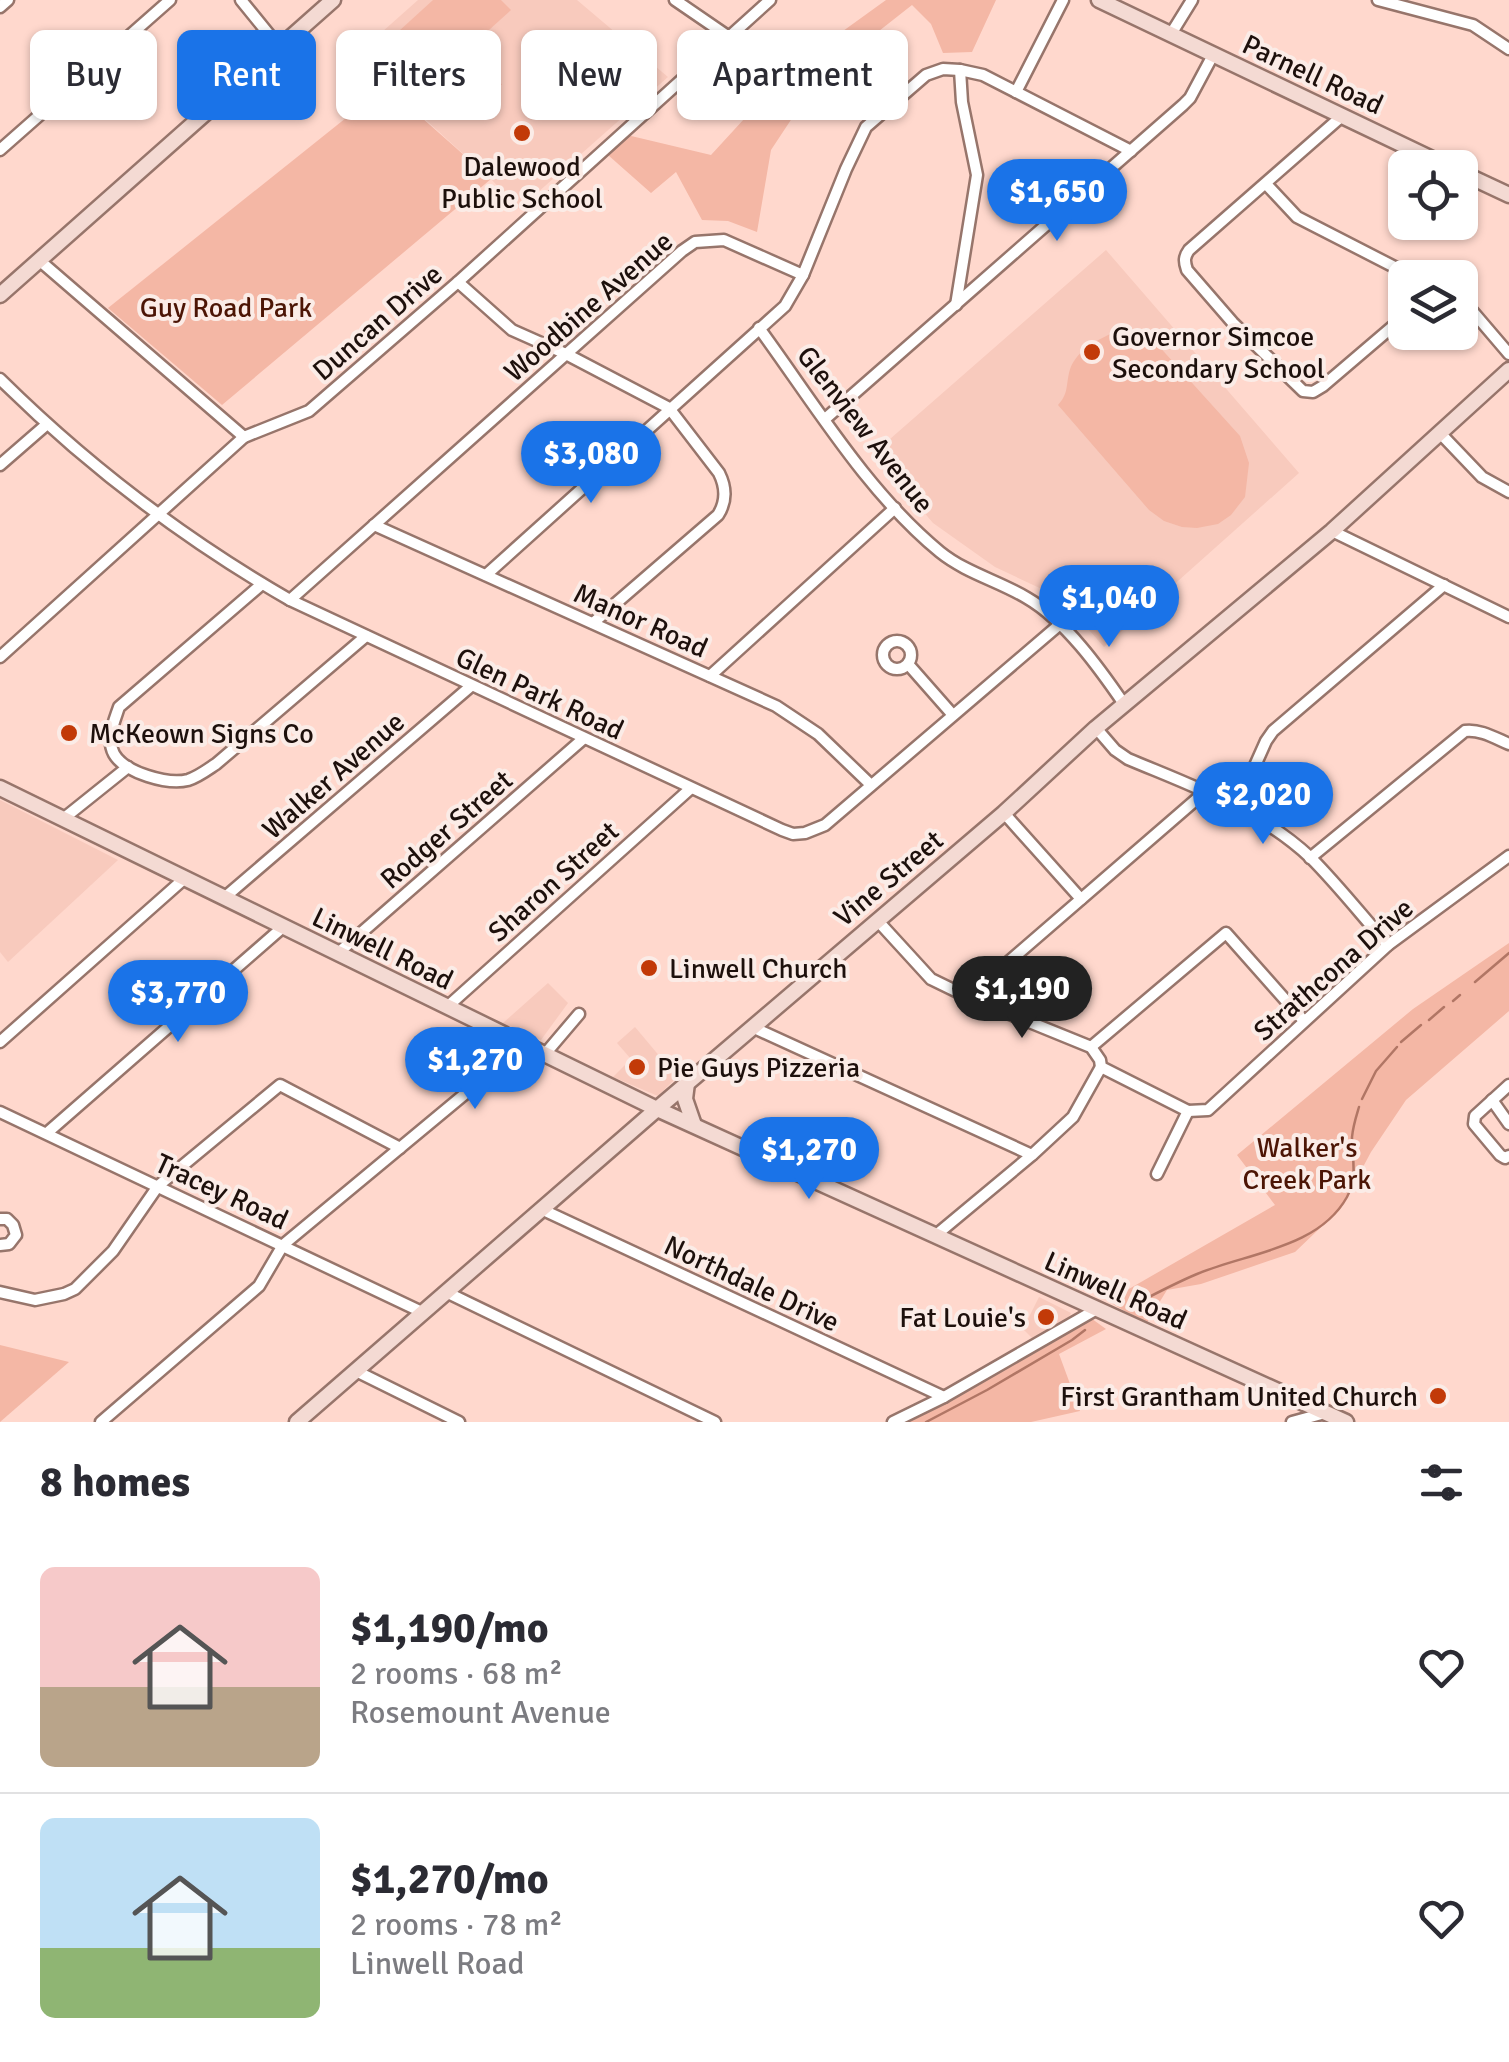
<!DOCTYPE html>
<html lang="en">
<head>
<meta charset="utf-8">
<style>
	:root { --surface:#fff; --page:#f7f7f7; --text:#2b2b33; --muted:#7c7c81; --line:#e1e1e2; --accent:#1a73e8 }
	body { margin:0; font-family:Signika,sans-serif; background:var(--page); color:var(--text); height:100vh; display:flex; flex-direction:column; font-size:38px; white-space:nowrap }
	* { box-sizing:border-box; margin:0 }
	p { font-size:32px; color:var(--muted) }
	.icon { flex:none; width:55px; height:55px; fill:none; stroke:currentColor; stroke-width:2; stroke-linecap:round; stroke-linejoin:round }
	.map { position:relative; height:1422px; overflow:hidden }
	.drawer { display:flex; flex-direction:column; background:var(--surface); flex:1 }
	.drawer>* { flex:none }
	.top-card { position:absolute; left:30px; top:30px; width:1000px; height:90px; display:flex; gap:20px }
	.fabs { position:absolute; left:1388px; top:150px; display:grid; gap:20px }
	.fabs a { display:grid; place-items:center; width:90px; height:90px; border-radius:15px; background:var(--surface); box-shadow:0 2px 8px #0004; font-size:50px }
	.price { position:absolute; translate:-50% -85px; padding:0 22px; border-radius:35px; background:var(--accent); color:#fff; font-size:32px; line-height:65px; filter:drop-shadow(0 2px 5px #0008) }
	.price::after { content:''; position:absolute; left:50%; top:60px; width:30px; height:22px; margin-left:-15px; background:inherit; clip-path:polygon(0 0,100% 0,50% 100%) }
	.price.current { background:#222; color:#fff }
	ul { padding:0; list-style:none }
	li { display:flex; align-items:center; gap:30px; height:250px; padding:0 40px }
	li+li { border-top:2px solid var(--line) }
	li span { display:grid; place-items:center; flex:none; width:280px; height:200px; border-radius:15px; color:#555 }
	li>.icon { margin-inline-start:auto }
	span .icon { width:120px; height:120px; fill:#fffc; stroke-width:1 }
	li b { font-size:42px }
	h2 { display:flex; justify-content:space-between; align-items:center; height:120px; padding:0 40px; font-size:42px }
	.pill { padding:0 35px; border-radius:15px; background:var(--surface); box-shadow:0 2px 8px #0004; font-size:35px; line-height:90px }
	.pill.current { background:var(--accent); color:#fff }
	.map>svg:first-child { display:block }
	.built { fill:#f8cabd }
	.green { fill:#f4b7a5 }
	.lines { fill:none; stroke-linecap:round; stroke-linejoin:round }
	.stream { stroke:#b17665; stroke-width:2.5 }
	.street-casing { stroke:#97756b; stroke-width:15 }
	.secondary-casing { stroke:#97756b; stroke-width:19 }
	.street { stroke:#fff; stroke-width:10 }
	.secondary { stroke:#f4dad3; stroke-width:14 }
	.poi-dot { fill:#c23a08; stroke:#fbece7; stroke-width:4 }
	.labels { text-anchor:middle; stroke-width:8; stroke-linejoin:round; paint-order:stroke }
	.street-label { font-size:28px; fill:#1d100c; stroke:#fbece7 }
	.poi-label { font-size:28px; fill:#1d100c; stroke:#fbece7; text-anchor:start }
	.park-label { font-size:28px; fill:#4c1505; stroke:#fbece7 }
</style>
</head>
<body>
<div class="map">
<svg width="1509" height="1422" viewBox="0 0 1509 1422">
	<rect width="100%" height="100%" fill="#ffd8cd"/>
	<g class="built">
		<path d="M418,0H577L668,77L519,209L491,179L355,56Z"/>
		<path d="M1106,250L1299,473L1104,647L1082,622L1046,591L995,567L933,523L874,453Z"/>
		<path d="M0,800L118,860L8,962L0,952Z"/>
		<path d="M548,983L568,1003L541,1040L503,1023Z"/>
		<path d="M635,1027L677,1077L658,1096L613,1077L631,1059L617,1043Z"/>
		<path d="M1039,1297L1071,1313L1067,1321L1034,1340L1023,1329Z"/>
	</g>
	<g class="green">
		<path d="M433,0H501L511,10L428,85L388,41Z"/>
		<path d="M886,0H996L972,52L943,53L931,24L912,5L818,79L771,150L757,232L728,221L702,220L676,172L651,193L608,155L627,135L711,155L789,70Z"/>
		<path d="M488,49L498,54L500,62L496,75L502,85H495L469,66L474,54Z"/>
		<path d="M386,86L491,179L222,405L108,308Z"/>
		<path d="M1112,333L1135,336L1156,343L1240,436L1249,463L1245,497L1231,515L1218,524L1197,528L1182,527L1164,521L1149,510L1058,405C1068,394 1066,387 1069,373C1074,352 1094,342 1112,333Z"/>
		<path d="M1509,943V1011L1406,1100L1371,1152L1341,1208L1295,1252L1201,1284L1167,1290L1146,1324L1108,1301L1275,1205L1237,1155L1413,1009Z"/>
		<path d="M1088,1316L1106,1329L1059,1354L1080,1411L1031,1422H904L1034,1340Z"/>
		<path d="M0,1345L69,1362L0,1422Z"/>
	</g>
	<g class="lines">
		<g class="stream">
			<path d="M1475,982L1509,953"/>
			<path d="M1453,1001L1460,995"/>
			<path d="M1429,1020L1444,1007"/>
			<path d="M1401,1042L1421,1025"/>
			<path d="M1362,1099L1376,1071L1397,1047"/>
			<path d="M1128,1308C1151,1296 1173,1284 1197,1274C1246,1253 1318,1249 1347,1197C1358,1177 1352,1158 1352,1137C1353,1126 1356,1117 1359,1107"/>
			<path d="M926,1422L987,1390L1072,1340L1085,1330"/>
		</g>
		<g class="street-casing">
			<g id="street">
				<path d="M241,0L280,48"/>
				<path d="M675,0L729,37"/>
				<path d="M1378,0L1473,25L1509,49"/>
				<path d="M0,7L8,0"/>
				<path d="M1171,34L1192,0"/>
				<path d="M1016,92L1063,0"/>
				<path d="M1342,116L1189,250C1184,257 1184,261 1187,270L1233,323L1303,391L1313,392L1323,386L1405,316"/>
				<path d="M0,150L170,0"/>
				<path d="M1267,185L1297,217L1416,278"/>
				<path d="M39,260L244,437"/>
				<path d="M458,282L512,330L566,354L669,408L719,473C726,487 727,501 718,515L593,623"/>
				<path d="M1460,301L1468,306L1509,354"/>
				<path d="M956,305L977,175L962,102L960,70"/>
				<path d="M759,328C814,403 867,492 940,552C966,573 999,581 1027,598C1065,620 1100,669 1124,704"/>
				<path d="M0,379C87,465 184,539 290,600L782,830L793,834L805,833L825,825L1059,625"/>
				<path d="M825,419L1183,105L1190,98L1213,55"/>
				<path d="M1439,432L1482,477L1509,492"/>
				<path d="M0,465L46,425"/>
				<path d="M374,525L776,706L818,734L871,785"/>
				<path d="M1332,531L1509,617"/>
				<path d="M486,575L785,306L803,275L846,169L866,127L926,75L943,69L960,70L983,75L1131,151"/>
				<path d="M262,584L119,707C114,722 106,739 114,754C125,773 168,785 188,780C198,777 207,770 216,764L366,636"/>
				<path d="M290,600L682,251L695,242L724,240L803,275"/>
				<circle cx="897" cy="655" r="14"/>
				<path d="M0,657L244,437L309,411L458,282L770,0"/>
				<path d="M908,664L952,714"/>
				<path d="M710,676L895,508"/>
				<path d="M1096,728L1115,750L1128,759C1192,786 1259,809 1311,858C1338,885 1363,917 1388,945"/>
				<path d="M1237,806L1266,741L1273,731L1444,585"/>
				<path d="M1004,813L1081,899"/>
				<path d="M63,819L128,767"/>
				<path d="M1310,858L1465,731C1480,729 1495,738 1509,744"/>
				<path d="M224,898L471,686"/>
				<path d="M877,920L931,979L968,997L1091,1047L1100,1060L1101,1067L1188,1111"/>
				<path d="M337,954L583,739"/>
				<path d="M968,997L1206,791"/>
				<path d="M447,1007L690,789"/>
				<path d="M752,1027L1032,1155"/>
				<path d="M0,1042L185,878"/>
				<path d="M1091,1047L1226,933L1304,1021"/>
				<path d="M545,1054L579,1014"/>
				<path d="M1509,1085L1475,1116L1474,1124L1500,1155L1505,1158L1509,1156"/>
				<path d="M1492,1100L1509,1124"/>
				<path d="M1188,1111L1208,1110L1388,945L1509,856"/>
				<path d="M0,1112L424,1313"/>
				<path d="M47,1133L283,927"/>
				<path d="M1157,1174L1188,1111"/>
				<path d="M541,1209L944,1397"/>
				<path d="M0,1219H7L13,1225L16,1235L9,1244L0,1245"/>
				<path d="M936,1235L1032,1155L1073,1117L1101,1067"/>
				<path d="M0,1292L35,1300L64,1294L75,1289L113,1251L158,1186L280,1085L400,1148"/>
				<path d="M446,1292L715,1422"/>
				<path d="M356,1371L459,1422"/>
				<path d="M101,1422L259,1286L283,1245L524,1045"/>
				<path d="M893,1422L944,1397L1097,1309"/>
				<path d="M1292,1422L1325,1413"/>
			</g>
		</g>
		<g class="secondary-casing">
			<g id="secondary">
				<path d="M1099,0L1451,168"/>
				<path d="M1460,172L1509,195"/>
				<path d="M0,295L333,0"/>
				<path d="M0,788L657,1109L1346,1422"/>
				<path d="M687,1083L685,1099L694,1125"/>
				<path d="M297,1422L657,1109L1004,813L1096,728L1332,531L1509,370"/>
			</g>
		</g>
		<use href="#street" class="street"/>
		<use href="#secondary" class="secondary"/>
	</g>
	<g class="poi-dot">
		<circle cx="522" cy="133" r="10"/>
		<circle cx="1092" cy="352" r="10"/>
		<circle cx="69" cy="733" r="10"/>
		<circle cx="649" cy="968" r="10"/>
		<circle cx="637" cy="1067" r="10"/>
		<circle cx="1046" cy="1317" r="10"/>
		<circle cx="1438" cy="1396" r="10"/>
	</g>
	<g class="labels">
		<g class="street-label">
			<text transform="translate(1313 74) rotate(25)" y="10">Parnell Road</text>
			<text transform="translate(588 306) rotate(-41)" y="10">Woodbine Avenue</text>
			<text transform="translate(377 322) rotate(-41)" y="10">Duncan Drive</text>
			<text transform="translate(866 429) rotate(52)" y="10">Glenview Avenue</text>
			<text transform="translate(641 620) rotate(24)" y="10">Manor Road</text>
			<text transform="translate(540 693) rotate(25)" y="10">Glen Park Road</text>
			<text transform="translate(333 775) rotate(-41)" y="10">Walker Avenue</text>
			<text transform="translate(446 829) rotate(-41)" y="10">Rodger Street</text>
			<text transform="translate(888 878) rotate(-40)" y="10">Vine Street</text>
			<text transform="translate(553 881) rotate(-42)" y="10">Sharon Street</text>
			<text transform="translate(383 948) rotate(26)" y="10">Linwell Road</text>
			<text transform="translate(1333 969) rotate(-41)" y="10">Strathcona Drive</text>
			<text transform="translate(222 1191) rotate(25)" y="10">Tracey Road</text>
			<text transform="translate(752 1283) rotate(25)" y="10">Northdale Drive</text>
			<text transform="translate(1116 1290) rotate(24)" y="10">Linwell Road</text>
		</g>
		<g class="poi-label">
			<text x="522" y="176" text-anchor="middle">Dalewood<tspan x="522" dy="32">Public School</tspan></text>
			<text x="1112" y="346">Governor Simcoe<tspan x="1112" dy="32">Secondary School</tspan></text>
			<text x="89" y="743">McKeown Signs Co</text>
			<text x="669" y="978">Linwell Church</text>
			<text x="657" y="1077">Pie Guys Pizzeria</text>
			<text x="1026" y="1327" text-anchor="end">Fat Louie's</text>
			<text x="1418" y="1406" text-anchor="end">First Grantham United Church</text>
		</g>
		<g class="park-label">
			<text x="226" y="317">Guy Road Park</text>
			<text x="1307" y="1157">Walker's<tspan x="1307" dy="32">Creek Park</tspan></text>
		</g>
	</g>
</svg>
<div class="fabs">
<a><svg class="icon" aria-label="locate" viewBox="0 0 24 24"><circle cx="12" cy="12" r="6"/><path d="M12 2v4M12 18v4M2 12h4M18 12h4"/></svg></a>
<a><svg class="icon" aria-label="layers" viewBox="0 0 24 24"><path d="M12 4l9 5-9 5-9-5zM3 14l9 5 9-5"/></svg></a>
</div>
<b class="price" style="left:1057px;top:244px">$1,650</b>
<b class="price" style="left:591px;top:506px">$3,080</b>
<b class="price" style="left:1109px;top:650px">$1,040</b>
<b class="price" style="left:1263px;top:847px">$2,020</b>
<b class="price current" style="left:1022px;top:1041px">$1,190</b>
<b class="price" style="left:178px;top:1045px">$3,770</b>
<b class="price" style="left:475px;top:1112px">$1,270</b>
<b class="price" style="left:809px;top:1202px">$1,270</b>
<div class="top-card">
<a class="pill">Buy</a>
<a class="pill current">Rent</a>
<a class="pill">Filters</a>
<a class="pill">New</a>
<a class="pill">Apartment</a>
</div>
</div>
<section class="drawer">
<h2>8 homes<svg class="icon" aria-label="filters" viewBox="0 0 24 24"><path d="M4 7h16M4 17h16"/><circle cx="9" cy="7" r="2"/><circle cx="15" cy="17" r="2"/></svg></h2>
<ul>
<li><span style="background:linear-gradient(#f6c9c9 60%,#b9a48a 0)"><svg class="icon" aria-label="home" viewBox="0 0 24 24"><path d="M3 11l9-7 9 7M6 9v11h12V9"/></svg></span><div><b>$1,190/mo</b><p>2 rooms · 68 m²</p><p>Rosemount Avenue</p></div><svg class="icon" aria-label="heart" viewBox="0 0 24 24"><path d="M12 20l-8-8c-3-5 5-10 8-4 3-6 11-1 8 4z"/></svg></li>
<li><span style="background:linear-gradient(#bfe0f5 65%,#8fb573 0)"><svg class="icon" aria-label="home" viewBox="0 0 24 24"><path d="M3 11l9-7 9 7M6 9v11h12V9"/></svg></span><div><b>$1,270/mo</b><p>2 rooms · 78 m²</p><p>Linwell Road</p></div><svg class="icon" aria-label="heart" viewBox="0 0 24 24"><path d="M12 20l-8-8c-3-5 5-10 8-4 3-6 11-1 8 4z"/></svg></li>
</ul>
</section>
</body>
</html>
